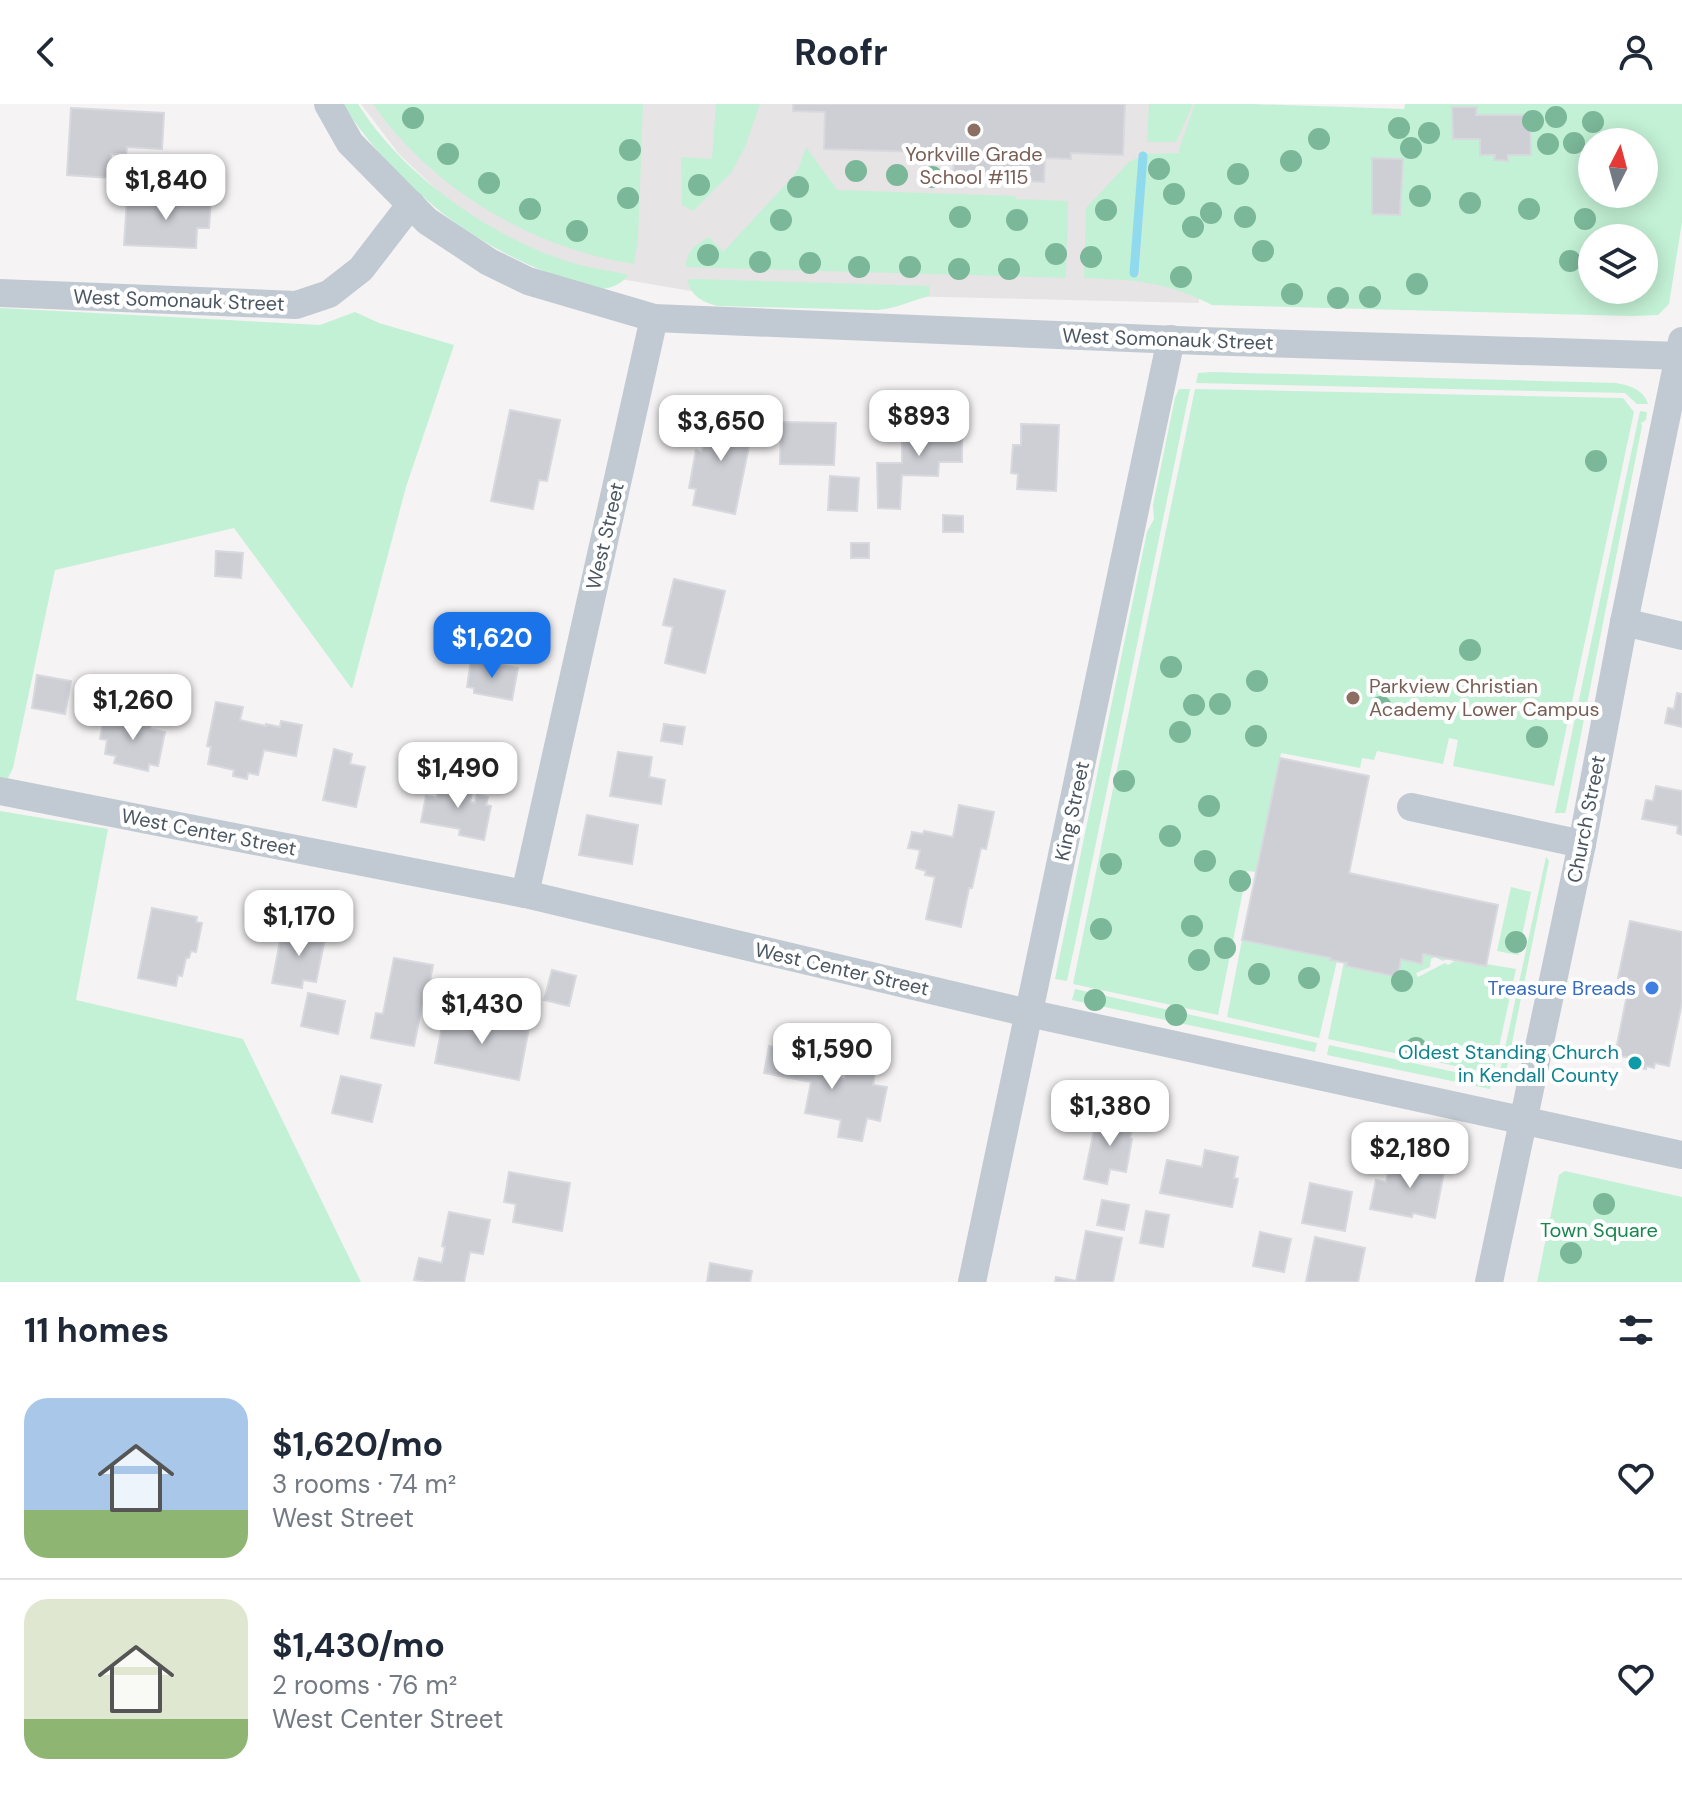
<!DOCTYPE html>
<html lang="en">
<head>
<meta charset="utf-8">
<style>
	:root { --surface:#fff; --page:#f6f6f7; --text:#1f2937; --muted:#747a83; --line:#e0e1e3; --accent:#1a73e8 }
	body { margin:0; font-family:"DM Sans",sans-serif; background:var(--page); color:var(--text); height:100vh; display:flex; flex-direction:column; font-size:30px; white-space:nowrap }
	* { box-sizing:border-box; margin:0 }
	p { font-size:26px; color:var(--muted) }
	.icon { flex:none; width:44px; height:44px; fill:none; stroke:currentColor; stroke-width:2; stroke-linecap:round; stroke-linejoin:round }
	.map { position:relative; height:1178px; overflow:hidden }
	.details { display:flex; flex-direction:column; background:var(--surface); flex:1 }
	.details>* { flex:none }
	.needle { width:52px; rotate:6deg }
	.tools { position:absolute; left:1578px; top:24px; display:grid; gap:16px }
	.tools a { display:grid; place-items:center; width:80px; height:80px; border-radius:50%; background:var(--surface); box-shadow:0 4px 20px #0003; font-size:40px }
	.price { position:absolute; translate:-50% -68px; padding:0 18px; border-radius:16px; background:#fff; color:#222; font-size:26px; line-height:52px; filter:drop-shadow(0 2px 4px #0008) }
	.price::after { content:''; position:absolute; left:50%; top:48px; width:24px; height:18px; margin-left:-12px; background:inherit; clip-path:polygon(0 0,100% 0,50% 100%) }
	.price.active { background:var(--accent); color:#fff }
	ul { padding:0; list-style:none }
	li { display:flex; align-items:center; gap:24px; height:200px; padding:0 24px }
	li+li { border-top:2px solid var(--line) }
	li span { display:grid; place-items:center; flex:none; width:224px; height:160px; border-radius:24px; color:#555 }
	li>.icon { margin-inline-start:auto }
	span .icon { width:96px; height:96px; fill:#fffc; stroke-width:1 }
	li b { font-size:34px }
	h2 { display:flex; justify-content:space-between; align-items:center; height:96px; padding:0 24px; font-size:34px }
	header { display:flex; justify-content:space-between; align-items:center; height:104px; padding:0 24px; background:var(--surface); font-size:36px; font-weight:700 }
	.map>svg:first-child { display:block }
	.education { fill:#e6e4e5 }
	.green { fill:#c3f1d5; fill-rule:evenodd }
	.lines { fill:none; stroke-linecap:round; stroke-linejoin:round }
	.stream { stroke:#90daee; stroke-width:9 }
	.building { fill:#cdcfd5; stroke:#d7d9de; stroke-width:2 }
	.minor { stroke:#c1cad2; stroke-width:28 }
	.tree { fill:#7bb799 }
	.education-dot { fill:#8d6e63; stroke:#fff; stroke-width:3 }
	.shop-dot { fill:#3f7fe0; stroke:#fff; stroke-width:3 }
	.culture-dot { fill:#0f9aa8; stroke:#fff; stroke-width:3 }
	.labels { text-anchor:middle; stroke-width:8; stroke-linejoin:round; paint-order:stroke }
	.education-label { font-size:20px; fill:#785e54; stroke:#fff }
	.street-label { font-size:20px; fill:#4a5661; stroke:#fff }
	.shop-label { font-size:20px; fill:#366cbe; stroke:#fff; text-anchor:end }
	.culture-label { font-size:20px; fill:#0d838f; stroke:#fff; text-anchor:end }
	.park-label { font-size:20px; fill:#17864f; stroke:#fff }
</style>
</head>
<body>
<header><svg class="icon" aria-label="back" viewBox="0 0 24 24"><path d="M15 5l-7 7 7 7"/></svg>Roofr<svg class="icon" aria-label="person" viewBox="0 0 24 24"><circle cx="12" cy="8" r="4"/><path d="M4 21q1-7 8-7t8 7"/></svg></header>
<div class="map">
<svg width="1682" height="1178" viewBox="0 0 1682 1178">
	<rect width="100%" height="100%" fill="#f5f3f3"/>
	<path class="education" d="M361,0H1196L1199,199L691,187L574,167L464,112L399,50Z"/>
	<g class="green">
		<path d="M343,0H358C366,12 374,24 384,35C430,90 511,143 580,161C596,165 613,167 629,171C607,194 588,183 562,174C473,143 393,80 343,0Z"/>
		<path d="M373,0H643L638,135L634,160C531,144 432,85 373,0Z"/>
		<path d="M716,0H760L745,43L731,69L693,107L682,101L681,53L712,55Z"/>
		<path d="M1149,0H1193L1176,38H1147Z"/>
		<path d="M1195,0H1252L1404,5L1405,0H1682V118L1669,200L1658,211L1632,212L1212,201C1165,177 1135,176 1084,174L1086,104L1129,58L1140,53L1131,172L1139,173L1147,50L1180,49L1179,45ZM1592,38H1644V90H1592ZM1592,134H1644V186H1592Z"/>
		<path d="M806,43L837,86L1015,92L1016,95L1068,97L1066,174L686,163C686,146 696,141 709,133L723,148L788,78L798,66Z"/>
		<path d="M695,175L929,182L930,192C912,196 895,205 877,206L719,202C703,199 691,192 687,176Z"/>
		<path d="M0,204L320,221L355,208L379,219L454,241L406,383L352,585L234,424L55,466L13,664L8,674L0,673Z"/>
		<path d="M1212,268L1616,279C1629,281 1644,286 1648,300H1637L1625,289L1196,279L1198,269Z"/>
		<path d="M1179,285H1190L1076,835L1067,877L1055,875L1147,428L1154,415L1153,401L1175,294Z"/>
		<path d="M1195,285L1623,294L1634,308L1554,682L1453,662L1458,636L1449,634L1443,660L1377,647L1374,656L1362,654L1360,664L1281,649L1256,768L1247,767L1218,911L1073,880Z"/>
		<path d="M1640,307L1647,308L1646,316L1641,319L1642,322L1566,706L1565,709H1555Z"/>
		<path d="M0,707L108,725L76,896L243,935L361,1178H0Z"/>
		<path d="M1546,753L1549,757L1505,973L1499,972Z"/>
		<path d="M1511,783L1531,788L1518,851L1497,847Z"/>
		<path d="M1242,836L1331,854L1337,857L1319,934L1227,913Z"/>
		<path d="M1423,850L1447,855L1443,857L1435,853L1431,855L1430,863L1416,869L1418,873L1445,859L1448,861L1455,857L1485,862L1486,860L1516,865L1493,970L1328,935L1344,858L1347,859V863L1397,873L1401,855L1422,860Z"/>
		<path d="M1075,885L1317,939L1315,948L1072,896Z"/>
		<path d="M1329,941L1492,976L1490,985L1327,951Z"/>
		<path d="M1565,1067L1682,1093V1178H1537L1559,1071Z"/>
	</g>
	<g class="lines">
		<path class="stream" d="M1134,169L1143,52"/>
	</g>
	<g class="building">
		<path d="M793,0H1125L1123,51L1071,49V55L1045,54L1044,78L953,75L954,49L824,45L825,8L793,7Z"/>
		<path d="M1452,3H1477L1476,11H1530L1531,51H1508V57L1494,56L1495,51H1480V35H1453Z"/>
		<path d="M71,4L164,9L162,45L127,43L126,50H111L110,74L67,71Z"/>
		<path d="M1372,54L1403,55L1400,111L1372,110Z"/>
		<path d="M177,94L211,95L209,124H197L196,144L124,141L127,96L176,98Z"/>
		<path d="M510,306L560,316L547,377L539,376L533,405L491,397Z"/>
		<path d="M710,309L754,318L735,410L693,401L696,385L689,384L696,346L702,348Z"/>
		<path d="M781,318L836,319L834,361L780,360Z"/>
		<path d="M924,318H962V358H939L938,372L902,371L900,405L878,404L877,359H902V321H924Z"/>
		<path d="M1021,320L1059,321L1056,387L1017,385L1018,370L1011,369L1013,341H1021Z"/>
		<path d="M830,372L859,374L857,407L828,406Z"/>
		<path d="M943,411L963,412V428H943Z"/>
		<rect x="851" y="439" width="18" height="15"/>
		<path d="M216,447L243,449L241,474L215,472Z"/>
		<path d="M674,475L725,487L705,569L665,559L673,523L663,521Z"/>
		<path d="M456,513L492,520L489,534L480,532L476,552L450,547Z"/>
		<path d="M471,556L518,564L512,596L474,589V584L467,583Z"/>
		<path d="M37,571L71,577L65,610L32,604Z"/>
		<path d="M1677,589L1682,590V623L1665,619L1668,604L1674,605Z"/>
		<path d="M216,598L243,603L240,616L266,622V620L280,623L281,617L302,621L296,652L264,646L258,671L248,669L247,675L233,672L234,666L208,660L211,643L207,642Z"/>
		<path d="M126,609L152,615L150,625L165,628L158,662L149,660L148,667L114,659L116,652L105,650L107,636L100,635L104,613L124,619Z"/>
		<path d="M664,620L685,623L682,640L661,637Z"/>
		<path d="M415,640L439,645L435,663L411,658Z"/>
		<path d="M334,645L352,650L350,660L365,663L356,703L323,696Z"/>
		<path d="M618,648L652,653L649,673L665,676L661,700L610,692Z"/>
		<path d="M1280,654L1369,672L1349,769L1498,801L1486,862L1423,850L1422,860L1401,855L1398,873L1346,862L1347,859L1330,856L1331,854L1242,836Z"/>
		<path d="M440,677L473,683L470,698L475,699L477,691L488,693L486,701L491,702L484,736L459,731L460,725L421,718L426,692L437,694Z"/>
		<path d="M1656,682L1682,687V731L1677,729L1678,722L1642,715L1646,696L1653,697Z"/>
		<path d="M959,701L994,708L986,745L981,744L972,784H969L961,823L926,815L935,773L925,771L926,767L916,764L920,746L908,744L912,728L923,730L924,727L953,733Z"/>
		<path d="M587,711L638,721L632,760L579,751Z"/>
		<path d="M152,804L197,813L196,818L202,819L196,848L191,847L189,854H186L182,872L178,871L176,882L138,874Z"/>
		<path d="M1630,817L1682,828V899L1669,962L1655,959L1654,964L1646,962V965L1634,963L1636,955L1615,951L1630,876L1618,874Z"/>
		<path d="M303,826L326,830L316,878L303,876L302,884L272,879L282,827L302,830Z"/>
		<path d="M394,854L433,861L425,903L422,902L414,942L371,934L376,909L383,910Z"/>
		<path d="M552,866L576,872L569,902L544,896Z"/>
		<path d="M308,889L345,897L338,930L301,922Z"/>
		<path d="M445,907L529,924L519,976L435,959Z"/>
		<path d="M769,942L819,951L816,970L845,975L848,963L875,969L873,981L887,983L880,1017L867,1014L862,1037L838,1033L841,1016L805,1009L811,978L764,969Z"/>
		<path d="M341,972L381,981L372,1018L332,1009Z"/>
		<path d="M1106,1008L1134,1013L1130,1034L1132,1035L1126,1068L1110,1065L1107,1080L1084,1075L1094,1026L1102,1028Z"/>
		<path d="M1205,1046L1238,1053L1234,1074L1238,1075L1232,1103L1160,1089L1167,1056L1202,1063Z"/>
		<path d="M1407,1056L1445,1063L1435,1114L1413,1109L1412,1113L1370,1105L1376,1076L1386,1078L1389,1064L1405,1066Z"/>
		<path d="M509,1068L570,1079L562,1127L513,1118L516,1100L504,1098Z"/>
		<path d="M1310,1079L1352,1088L1345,1127L1302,1119Z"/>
		<path d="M1102,1096L1129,1101L1124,1126L1097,1121Z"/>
		<path d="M1146,1107L1169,1111L1163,1143L1140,1139Z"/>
		<path d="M449,1108L490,1116L483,1150L470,1148L464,1178H427L414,1176L419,1154L442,1159L445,1143L442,1142Z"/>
		<path d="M1086,1127L1122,1134L1113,1178H1055L1056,1173L1076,1177Z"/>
		<path d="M1260,1128L1291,1135L1284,1168L1253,1162Z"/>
		<path d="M1315,1133L1365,1144L1358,1178H1306Z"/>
		<path d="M710,1159L752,1167L750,1178H707Z"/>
	</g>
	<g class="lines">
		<g class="minor">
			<path d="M328,0L350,39L427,117L489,158L528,177L654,214L1201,237L1682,252"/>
			<path d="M0,189L296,201L329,190L361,165L411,100"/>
			<path d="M1624,518L1682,532"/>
			<path d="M0,687L525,790L1028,909L1682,1051"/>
			<path d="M1411,703L1582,740"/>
			<path d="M525,790L654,214"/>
			<path d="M972,1178L1171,235"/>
			<path d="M1489,1178L1582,740L1624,518L1682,237"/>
		</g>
	</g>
	<g class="tree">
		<circle cx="1556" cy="13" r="11"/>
		<circle cx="413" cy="14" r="11"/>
		<circle cx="1533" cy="17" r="11"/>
		<circle cx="1593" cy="18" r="11"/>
		<circle cx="1399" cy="24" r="11"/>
		<circle cx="1429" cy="29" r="11"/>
		<circle cx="1319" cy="35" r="11"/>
		<circle cx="1574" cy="39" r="11"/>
		<circle cx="1548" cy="40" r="11"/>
		<circle cx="1411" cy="44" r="11"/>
		<circle cx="630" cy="46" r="11"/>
		<circle cx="448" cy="50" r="11"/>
		<circle cx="1291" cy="57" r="11"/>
		<circle cx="1159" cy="65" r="11"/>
		<circle cx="856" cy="67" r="11"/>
		<circle cx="1238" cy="70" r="11"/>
		<circle cx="897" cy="71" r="11"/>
		<circle cx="932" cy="73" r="11"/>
		<circle cx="489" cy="79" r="11"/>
		<circle cx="699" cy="81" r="11"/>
		<circle cx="798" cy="83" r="11"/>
		<circle cx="1174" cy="90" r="11"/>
		<circle cx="1420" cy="92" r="11"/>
		<circle cx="628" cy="94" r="11"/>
		<circle cx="1470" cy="99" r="11"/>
		<circle cx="530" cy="105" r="11"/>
		<circle cx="1529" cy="105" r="11"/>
		<circle cx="1106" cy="106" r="11"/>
		<circle cx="1211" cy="109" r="11"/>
		<circle cx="960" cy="113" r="11"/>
		<circle cx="1245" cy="113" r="11"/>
		<circle cx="1585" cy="115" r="11"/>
		<circle cx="781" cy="116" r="11"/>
		<circle cx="1017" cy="116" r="11"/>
		<circle cx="1193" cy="123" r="11"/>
		<circle cx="577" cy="127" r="11"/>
		<circle cx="1263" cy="147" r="11"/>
		<circle cx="1056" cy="150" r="11"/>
		<circle cx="708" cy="151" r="11"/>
		<circle cx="1091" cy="153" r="11"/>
		<circle cx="1570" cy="157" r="11"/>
		<circle cx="760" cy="158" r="11"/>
		<circle cx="810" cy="159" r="11"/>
		<circle cx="859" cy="163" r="11"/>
		<circle cx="910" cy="163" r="11"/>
		<circle cx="959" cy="165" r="11"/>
		<circle cx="1009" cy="165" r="11"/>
		<circle cx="1181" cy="173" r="11"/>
		<circle cx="1417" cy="180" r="11"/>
		<circle cx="1292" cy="190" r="11"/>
		<circle cx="1370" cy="193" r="11"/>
		<circle cx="1338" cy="194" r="11"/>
		<circle cx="1596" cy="357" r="11"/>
		<circle cx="1470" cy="546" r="11"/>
		<circle cx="1171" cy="563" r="11"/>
		<circle cx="1257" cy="577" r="11"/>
		<circle cx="1220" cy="600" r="11"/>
		<circle cx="1194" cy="601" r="11"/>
		<circle cx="1381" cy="603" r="11"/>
		<circle cx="1180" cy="628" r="11"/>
		<circle cx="1256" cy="632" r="11"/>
		<circle cx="1537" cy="633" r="11"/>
		<circle cx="1124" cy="677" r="11"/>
		<circle cx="1209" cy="702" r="11"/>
		<circle cx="1170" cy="732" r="11"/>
		<circle cx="1205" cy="757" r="11"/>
		<circle cx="1111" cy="760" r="11"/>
		<circle cx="1240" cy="777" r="11"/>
		<circle cx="1192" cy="822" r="11"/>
		<circle cx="1101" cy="825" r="11"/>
		<circle cx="1516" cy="838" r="11"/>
		<circle cx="1225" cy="844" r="11"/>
		<circle cx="1199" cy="856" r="11"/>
		<circle cx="1259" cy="870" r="11"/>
		<circle cx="1309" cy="874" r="11"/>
		<circle cx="1402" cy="877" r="11"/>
		<circle cx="1095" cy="896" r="11"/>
		<circle cx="1176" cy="911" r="11"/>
		<circle cx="1416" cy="944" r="11"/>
		<circle cx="1604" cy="1100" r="11"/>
		<circle cx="1571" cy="1149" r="11"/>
	</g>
	<g class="education-dot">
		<circle cx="974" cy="26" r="8"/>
		<circle cx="1353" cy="594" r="8"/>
	</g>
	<circle class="shop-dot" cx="1652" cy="884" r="8"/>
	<circle class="culture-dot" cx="1635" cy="959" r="8"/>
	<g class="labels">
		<g class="education-label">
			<text x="974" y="57">Yorkville Grade<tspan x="974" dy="23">School #115</tspan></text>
			<text x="1369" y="589" text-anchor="start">Parkview Christian<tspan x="1369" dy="23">Academy Lower Campus</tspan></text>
		</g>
		<g class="street-label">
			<text transform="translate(179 196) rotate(2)" y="7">West Somonauk Street</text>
			<text transform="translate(1168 235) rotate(2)" y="7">West Somonauk Street</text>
			<text transform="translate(605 432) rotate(-77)" y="7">West Street</text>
			<text transform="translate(1072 707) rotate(-78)" y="7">King Street</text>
			<text transform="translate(1586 715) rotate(-79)" y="7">Church Street</text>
			<text transform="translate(209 728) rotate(11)" y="7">West Center Street</text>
			<text transform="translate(842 865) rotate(13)" y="7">West Center Street</text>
		</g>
		<g class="shop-label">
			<text x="1636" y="891">Treasure Breads</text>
		</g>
		<g class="culture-label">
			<text x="1619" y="955">Oldest Standing Church<tspan x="1619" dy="23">in Kendall County</tspan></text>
		</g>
		<g class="park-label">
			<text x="1599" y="1133">Town Square</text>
		</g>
	</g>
</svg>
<div class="tools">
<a><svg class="needle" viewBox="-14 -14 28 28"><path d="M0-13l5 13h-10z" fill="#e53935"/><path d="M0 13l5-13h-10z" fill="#747a83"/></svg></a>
<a><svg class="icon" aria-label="layers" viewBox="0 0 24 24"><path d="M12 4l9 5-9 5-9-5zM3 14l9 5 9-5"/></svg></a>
</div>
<b class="price" style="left:166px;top:118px">$1,840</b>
<b class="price" style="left:919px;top:354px">$893</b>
<b class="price" style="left:721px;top:359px">$3,650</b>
<b class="price active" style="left:492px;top:576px">$1,620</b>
<b class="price" style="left:133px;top:638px">$1,260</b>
<b class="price" style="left:458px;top:706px">$1,490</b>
<b class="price" style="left:299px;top:854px">$1,170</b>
<b class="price" style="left:482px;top:942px">$1,430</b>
<b class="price" style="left:832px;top:987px">$1,590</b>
<b class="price" style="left:1110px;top:1044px">$1,380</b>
<b class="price" style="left:1410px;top:1086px">$2,180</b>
</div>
<section class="details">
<h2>11 homes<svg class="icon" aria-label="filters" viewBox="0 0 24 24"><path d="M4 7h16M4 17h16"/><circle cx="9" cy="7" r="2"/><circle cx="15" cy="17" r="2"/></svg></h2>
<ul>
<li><span style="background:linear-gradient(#a9c7e8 70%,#8fb573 0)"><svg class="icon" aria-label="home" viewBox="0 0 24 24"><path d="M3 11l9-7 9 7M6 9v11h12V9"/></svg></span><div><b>$1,620/mo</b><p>3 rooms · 74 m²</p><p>West Street</p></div><svg class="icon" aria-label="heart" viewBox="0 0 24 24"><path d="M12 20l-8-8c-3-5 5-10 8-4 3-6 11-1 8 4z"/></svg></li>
<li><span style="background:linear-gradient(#dfe7d0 75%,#8fb573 0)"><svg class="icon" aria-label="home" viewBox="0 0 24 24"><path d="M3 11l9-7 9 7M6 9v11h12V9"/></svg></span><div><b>$1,430/mo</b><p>2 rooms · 76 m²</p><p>West Center Street</p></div><svg class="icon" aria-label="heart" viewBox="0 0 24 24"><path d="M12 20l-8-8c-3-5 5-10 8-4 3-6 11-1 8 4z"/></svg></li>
</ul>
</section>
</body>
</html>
